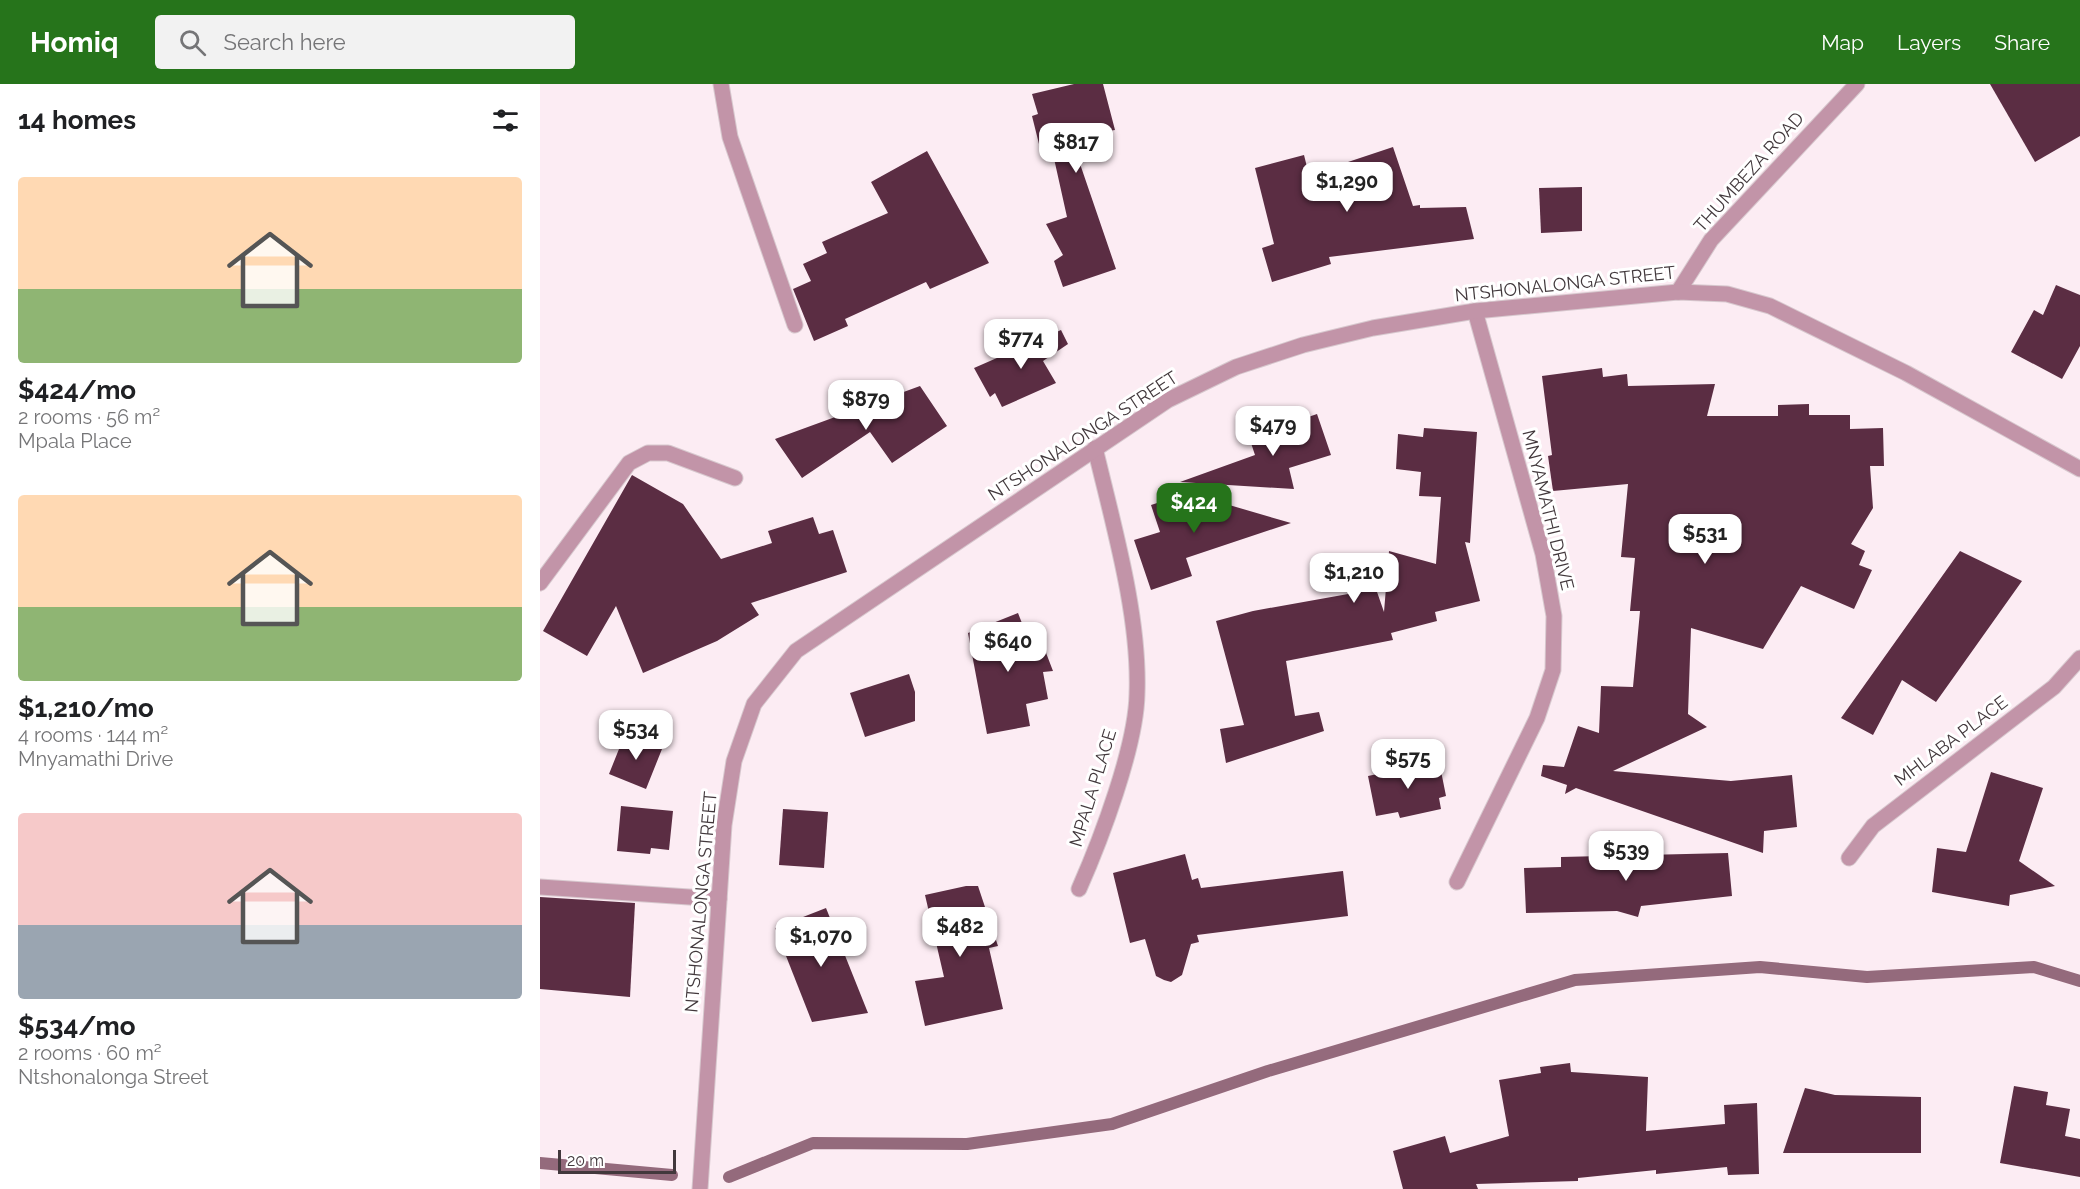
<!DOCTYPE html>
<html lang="en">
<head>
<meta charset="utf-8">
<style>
	:root { --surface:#fff; --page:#f2f2f2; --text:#202124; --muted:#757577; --accent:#26741b }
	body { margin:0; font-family:Raleway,sans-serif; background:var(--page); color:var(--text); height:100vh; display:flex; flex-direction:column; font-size:22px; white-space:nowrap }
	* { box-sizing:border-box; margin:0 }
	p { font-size:20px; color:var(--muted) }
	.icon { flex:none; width:33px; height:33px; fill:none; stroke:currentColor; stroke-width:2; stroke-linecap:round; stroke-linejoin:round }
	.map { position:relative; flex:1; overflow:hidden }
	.side { display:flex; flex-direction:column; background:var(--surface); width:540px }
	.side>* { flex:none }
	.scale { position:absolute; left:18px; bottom:15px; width:118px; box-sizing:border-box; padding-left:6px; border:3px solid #42383c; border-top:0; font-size:16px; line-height:21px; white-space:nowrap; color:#42383c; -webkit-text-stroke:4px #fff; paint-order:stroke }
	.price { position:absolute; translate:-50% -51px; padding:0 14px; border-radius:12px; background:#fff; color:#222; font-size:20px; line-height:39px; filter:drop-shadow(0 2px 3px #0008) }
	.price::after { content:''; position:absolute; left:50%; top:36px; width:18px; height:14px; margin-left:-9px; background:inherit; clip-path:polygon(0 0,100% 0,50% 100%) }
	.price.on { background:var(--accent); color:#fff }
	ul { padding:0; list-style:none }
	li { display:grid; align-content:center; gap:12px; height:318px; padding:0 18px }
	li span { display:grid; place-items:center; height:186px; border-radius:6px; color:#555 }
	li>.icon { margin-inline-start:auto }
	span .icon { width:108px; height:108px; fill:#fffc; stroke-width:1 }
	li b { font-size:26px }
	h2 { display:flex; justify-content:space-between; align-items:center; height:72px; padding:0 18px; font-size:26px }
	header { display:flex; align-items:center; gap:36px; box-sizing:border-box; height:84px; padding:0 30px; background:var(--accent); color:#fff }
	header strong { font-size:28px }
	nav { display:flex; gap:33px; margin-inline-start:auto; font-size:21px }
	.search { width:420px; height:54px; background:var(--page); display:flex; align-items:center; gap:15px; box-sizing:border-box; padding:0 21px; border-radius:6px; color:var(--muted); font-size:22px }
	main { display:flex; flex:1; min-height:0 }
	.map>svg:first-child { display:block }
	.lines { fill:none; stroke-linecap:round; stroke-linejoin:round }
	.stream { stroke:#946a7c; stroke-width:12 }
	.building { fill:#5b2d43 }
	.minor-casing { stroke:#d7c8ce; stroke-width:17 }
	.minor { stroke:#c294a8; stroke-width:15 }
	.labels { text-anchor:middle; stroke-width:6; stroke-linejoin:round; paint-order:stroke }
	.street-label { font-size:18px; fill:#42383c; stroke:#fff }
</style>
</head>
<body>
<header>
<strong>Homiq</strong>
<div class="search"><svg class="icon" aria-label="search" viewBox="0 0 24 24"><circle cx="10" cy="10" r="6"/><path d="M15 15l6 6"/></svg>Search here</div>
<nav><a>Map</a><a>Layers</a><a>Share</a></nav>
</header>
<main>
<section class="side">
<h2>14 homes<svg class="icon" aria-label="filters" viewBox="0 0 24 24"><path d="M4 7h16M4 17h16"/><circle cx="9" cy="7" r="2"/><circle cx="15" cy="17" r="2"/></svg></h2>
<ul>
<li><span style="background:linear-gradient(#ffd9b3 60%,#8fb573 0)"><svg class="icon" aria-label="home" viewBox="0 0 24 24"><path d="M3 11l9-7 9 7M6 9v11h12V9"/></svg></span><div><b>$424/mo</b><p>2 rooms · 56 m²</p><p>Mpala Place</p></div></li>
<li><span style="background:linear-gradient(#ffd9b3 60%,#8fb573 0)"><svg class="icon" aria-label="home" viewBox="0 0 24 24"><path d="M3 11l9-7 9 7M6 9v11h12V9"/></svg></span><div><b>$1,210/mo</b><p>4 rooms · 144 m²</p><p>Mnyamathi Drive</p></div></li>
<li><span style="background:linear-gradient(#f6c9c9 60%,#9aa5b1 0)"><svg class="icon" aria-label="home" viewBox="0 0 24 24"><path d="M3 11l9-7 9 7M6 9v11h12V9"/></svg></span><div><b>$534/mo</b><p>2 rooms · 60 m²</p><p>Ntshonalonga Street</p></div></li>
</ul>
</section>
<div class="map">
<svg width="1540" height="1105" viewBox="0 0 1540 1105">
	<rect width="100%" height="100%" fill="#fcecf3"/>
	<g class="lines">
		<g class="stream">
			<path d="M0,1079L132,1091"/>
			<path d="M189,1093L273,1059L427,1060L572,1040L728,987L1035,896L1220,883L1327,893L1494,883L1540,897"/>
		</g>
	</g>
	<g class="building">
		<path d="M534,0H563L575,46L569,47L573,65L538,74L576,185L523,203L514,177L523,171L506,140L527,133L513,70L502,72L492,32L498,30L492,10Z"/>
		<path d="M1450,0H1540V52L1495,78Z"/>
		<path d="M853,63L873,122L880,121V124L926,123L934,155L789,173L791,180L732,198L722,164L734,160L715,84L764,71L769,91Z"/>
		<path d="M387,67L449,179L390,205L386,198L305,235L308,242L274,257L253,205L271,197L263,180L287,169L282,158L348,129L331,98Z"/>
		<path d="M1042,103V147L1001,149L999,104Z"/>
		<path d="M1516,201L1540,211V262L1522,295L1471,268L1494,226L1503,231Z"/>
		<path d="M521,246L528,260L503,277L516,299L462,323L455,309L450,313L434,284Z"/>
		<path d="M1062,284L1063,293L1087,290L1088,302L1175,300L1167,332H1238V321L1269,320V331H1310V345L1343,344L1344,382H1330L1333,424L1311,460L1325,467L1319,481L1332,486L1314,525L1261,502L1223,565L1151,544L1148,630L1167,643L1073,687L1191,697L1252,691L1257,743L1224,747L1223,769L1036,704L1025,710L1027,701L1001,692L1003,681L1024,683L1038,642L1059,649L1061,602L1093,603L1100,527H1090L1095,474L1081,473L1088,400L1013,407L1008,372L1012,371L1002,292Z"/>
		<path d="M380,302L407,342L352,379L330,348L262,394L235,355Z"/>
		<path d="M777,330L791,371L749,384L754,405L640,398L715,371L709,353Z"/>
		<path d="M884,344L937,348L930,459L925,458L940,517L895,528L897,537L851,549L853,556L746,577L755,632L779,628L784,647L686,679L680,645L704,641L676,537L713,527L836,505L844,528L849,467L896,480L901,413L879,412L881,388L856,385L858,350L883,353Z"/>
		<path d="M92,391L143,420L181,475L232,459L228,447L273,433L279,450L293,446L307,488L211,519L219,531L177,557L103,589L76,522L47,572L3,547Z"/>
		<path d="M648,409L751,439L646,474L652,492L611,506L594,456L620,448L611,421Z"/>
		<path d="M1420,467L1482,497L1396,618L1362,596L1333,651L1301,634Z"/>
		<path d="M478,529L487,552L498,548L513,587L503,588L508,615L486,620L490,642L447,650L428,549Z"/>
		<path d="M369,590L375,608V637L325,653L310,609Z"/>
		<path d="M85,650L122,665L106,705L69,690Z"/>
		<path d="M899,677L906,712L899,714L901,725L860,734L858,728L836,732L828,692Z"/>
		<path d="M1451,688L1503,704L1479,777L1515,802L1470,811L1469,822L1392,808L1397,764L1426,768Z"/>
		<path d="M81,722L133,727L129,766L111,764L110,770L77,767Z"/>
		<path d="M243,725L288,728L284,784L239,781Z"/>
		<path d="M1188,769L1192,812L1101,822L1098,833L1077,827L986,829L984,784L1021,783V773Z"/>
		<path d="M645,770L652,796L658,794L661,804L803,787L808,832L657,851L659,858L651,860L642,891L631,898L624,896L616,892L605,855L590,859L573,789Z"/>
		<path d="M426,802H438L458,862L449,864L463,925L385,942L375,897L404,893L385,811Z"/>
		<path d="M0,813L95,819L90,913L0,905Z"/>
		<path d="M286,824L328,929L272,938L235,844Z"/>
		<path d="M1030,979L1031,988L1108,993L1106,1047L1185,1040L1184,1021L1217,1019L1219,1090L1188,1091L1187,1083L1116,1090V1086L1038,1094V1097L936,1100L938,1105H863L853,1067L905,1052L910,1069L969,1052L959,996L1001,989L1000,983Z"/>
		<path d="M1474,1002L1508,1008L1506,1021L1530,1025L1525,1052L1540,1055V1093L1460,1079Z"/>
		<path d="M1265,1004L1295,1011L1381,1013V1069H1243Z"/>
	</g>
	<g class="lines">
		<g class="minor-casing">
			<g id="minor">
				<path d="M181,0L190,53L255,241"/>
				<path d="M1138,208L1171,156L1317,0"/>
				<path d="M0,499L89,379L108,369H128L195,394"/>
				<path d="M1309,774L1333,742L1514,603L1540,574"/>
				<path d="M917,798L997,634L1013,586L1014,532L1003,470L935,227"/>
				<path d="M0,803L179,815"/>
				<path d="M539,805C561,755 596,663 597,610C600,532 573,440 555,364"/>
				<path d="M160,1105L184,741L194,677L214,620L256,567L628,316L696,283L763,261L833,244L935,227L1138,208L1187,210L1230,222L1366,289L1540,385"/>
			</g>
		</g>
		<use href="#minor" class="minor"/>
	</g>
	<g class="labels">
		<g class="street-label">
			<text transform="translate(1209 88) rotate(-48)" y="6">THUMBEZA ROAD</text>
			<text transform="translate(1025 200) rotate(-6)" y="6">NTSHONALONGA STREET</text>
			<text transform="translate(543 352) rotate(-33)" y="6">NTSHONALONGA STREET</text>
			<text transform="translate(1008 426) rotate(76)" y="6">MNYAMATHI DRIVE</text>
			<text transform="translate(1411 657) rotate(-37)" y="6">MHLABA PLACE</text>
			<text transform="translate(553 704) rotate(-73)" y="6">MPALA PLACE</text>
			<text transform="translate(161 818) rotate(-85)" y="6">NTSHONALONGA STREET</text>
		</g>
	</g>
</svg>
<div class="scale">20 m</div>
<b class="price" style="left:536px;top:90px">$817</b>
<b class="price" style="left:807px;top:129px">$1,290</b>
<b class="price" style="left:481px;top:286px">$774</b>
<b class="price" style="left:326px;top:347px">$879</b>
<b class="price" style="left:733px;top:373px">$479</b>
<b class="price on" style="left:654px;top:450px">$424</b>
<b class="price" style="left:1165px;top:481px">$531</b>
<b class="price" style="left:814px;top:520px">$1,210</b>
<b class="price" style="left:468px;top:589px">$640</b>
<b class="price" style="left:96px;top:677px">$534</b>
<b class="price" style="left:868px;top:706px">$575</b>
<b class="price" style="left:1086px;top:798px">$539</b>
<b class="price" style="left:420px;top:874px">$482</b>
<b class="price" style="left:281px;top:884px">$1,070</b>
</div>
</main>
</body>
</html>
